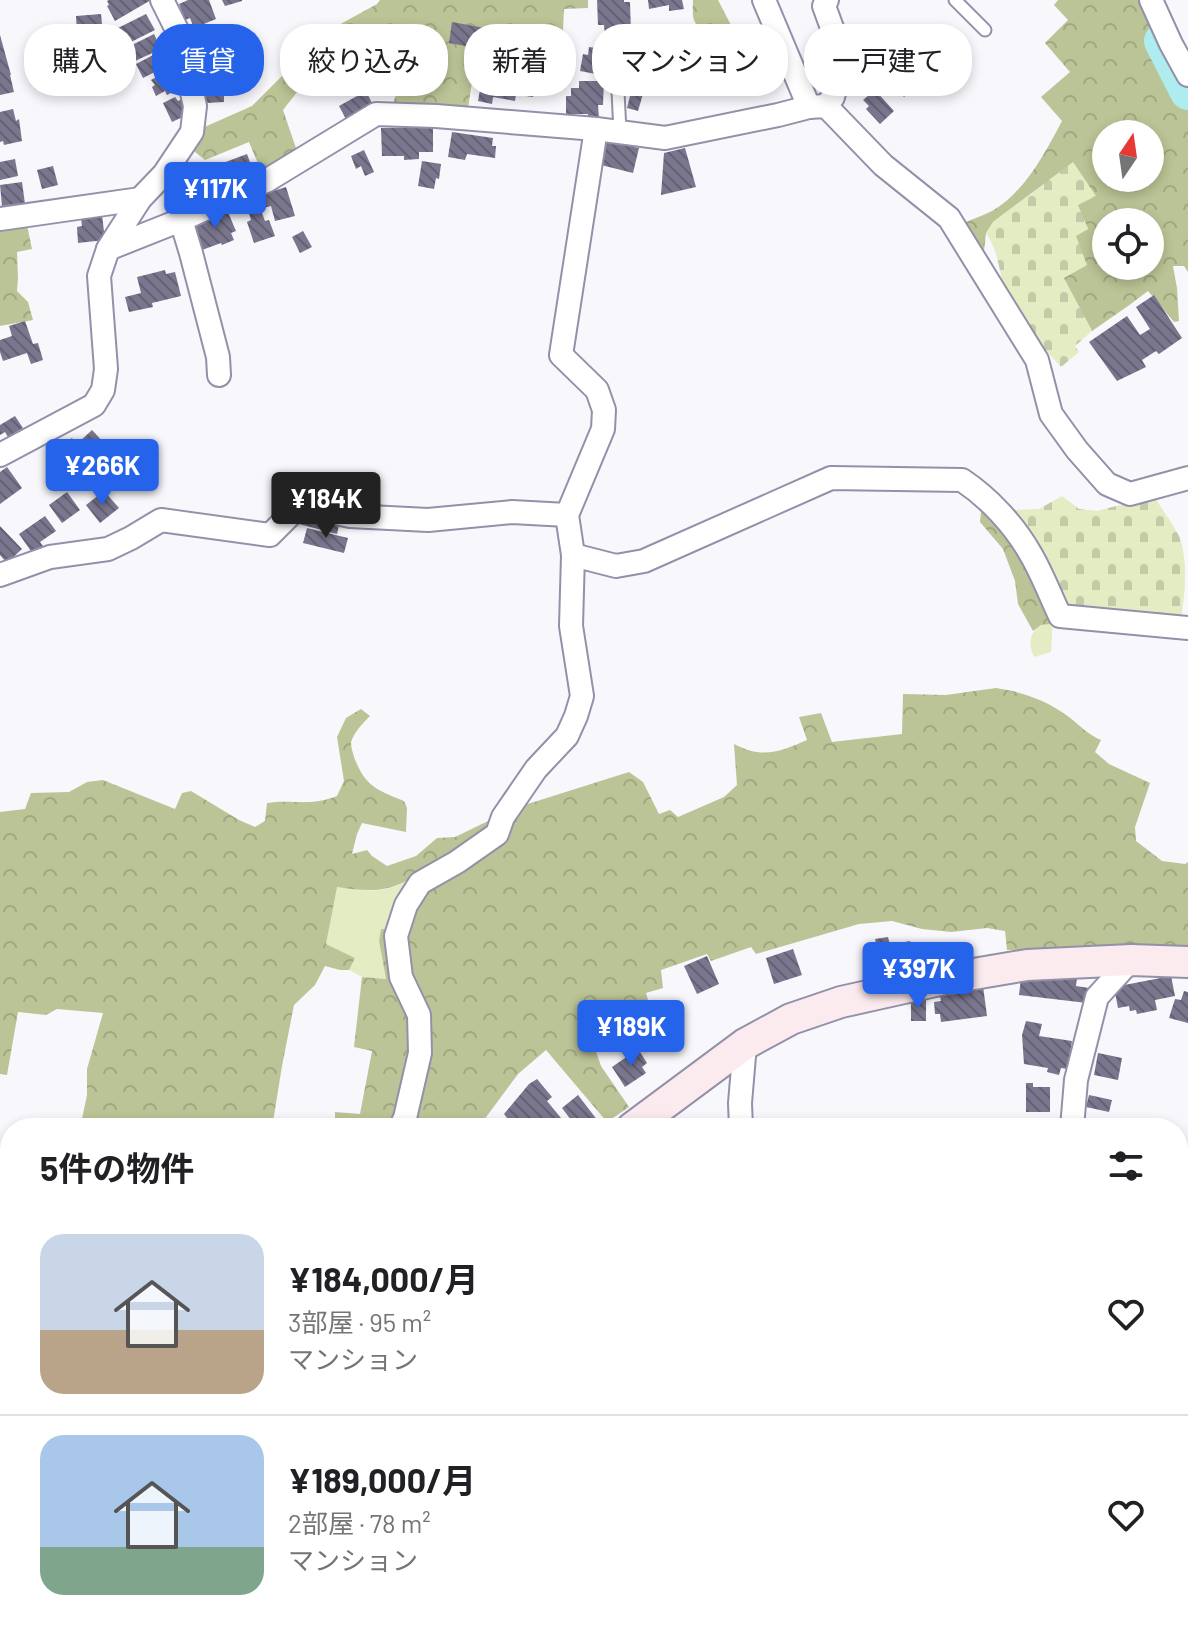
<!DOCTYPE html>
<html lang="ja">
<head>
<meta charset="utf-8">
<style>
	:root { --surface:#fff; --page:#f6f6f6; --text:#202124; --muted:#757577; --line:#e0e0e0; --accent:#2563eb }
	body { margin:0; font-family:Barlow,"Noto Sans JP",sans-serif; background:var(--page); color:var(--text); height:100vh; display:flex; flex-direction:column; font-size:30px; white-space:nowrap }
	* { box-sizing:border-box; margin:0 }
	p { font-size:26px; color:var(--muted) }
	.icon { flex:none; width:44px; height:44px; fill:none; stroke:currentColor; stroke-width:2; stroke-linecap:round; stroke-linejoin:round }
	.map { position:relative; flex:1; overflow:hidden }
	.side { position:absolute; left:0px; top:1118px; width:1188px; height:512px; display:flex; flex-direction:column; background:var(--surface); border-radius:32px 32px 0 0; box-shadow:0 4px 12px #0003 }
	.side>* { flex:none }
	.top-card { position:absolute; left:24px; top:24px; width:1140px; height:72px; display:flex; gap:16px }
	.needle { width:52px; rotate:13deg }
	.fabs { position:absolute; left:1092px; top:120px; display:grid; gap:16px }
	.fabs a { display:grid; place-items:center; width:72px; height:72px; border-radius:50%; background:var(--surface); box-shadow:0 4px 12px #0003; font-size:40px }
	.price { position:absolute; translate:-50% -68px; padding:0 18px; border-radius:8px; background:var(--accent); color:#fff; font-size:26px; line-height:52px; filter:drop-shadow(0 2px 4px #0008) }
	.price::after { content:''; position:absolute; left:50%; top:48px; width:24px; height:18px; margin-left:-12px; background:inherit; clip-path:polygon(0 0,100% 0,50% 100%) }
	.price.on { background:#222; color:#fff }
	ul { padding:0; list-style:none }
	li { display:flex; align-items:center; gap:24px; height:200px; padding:0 40px }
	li+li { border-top:2px solid var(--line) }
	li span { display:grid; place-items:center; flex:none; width:224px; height:160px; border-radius:24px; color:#555 }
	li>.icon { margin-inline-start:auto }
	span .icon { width:96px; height:96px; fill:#fffc; stroke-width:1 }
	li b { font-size:34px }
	h2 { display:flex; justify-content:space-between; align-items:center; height:96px; padding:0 40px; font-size:34px }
	.pill { padding:0 28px; border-radius:32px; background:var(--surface); box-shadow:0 4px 12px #0003; font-size:28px; line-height:72px }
	.pill.on { background:var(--accent); color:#fff }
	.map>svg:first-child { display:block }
	.green { fill:#e4ecc4 }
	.forest { fill:url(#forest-crowns); fill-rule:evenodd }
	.cemetery { fill:url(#cemetery-stones) }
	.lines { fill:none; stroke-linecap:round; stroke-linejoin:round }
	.river { stroke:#aeecf0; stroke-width:36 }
	.building { fill:url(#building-back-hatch) }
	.lane-casing { stroke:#9390a9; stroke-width:15 }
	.street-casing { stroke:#9390a9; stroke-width:26 }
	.secondary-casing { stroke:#9390a9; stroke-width:34 }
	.lane { stroke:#fff; stroke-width:11 }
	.street { stroke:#fff; stroke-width:22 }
	.secondary { stroke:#fcebee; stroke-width:30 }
</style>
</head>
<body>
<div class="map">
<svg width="1188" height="1630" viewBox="0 0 1188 1630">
	<defs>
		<pattern id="forest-crowns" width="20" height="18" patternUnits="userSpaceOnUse" patternTransform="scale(2)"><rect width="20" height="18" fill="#bbc496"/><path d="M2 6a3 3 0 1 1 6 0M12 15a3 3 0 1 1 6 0" fill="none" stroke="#a0a881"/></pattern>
		<pattern id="cemetery-stones" width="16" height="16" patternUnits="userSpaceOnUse" patternTransform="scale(2)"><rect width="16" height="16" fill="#e4ecc4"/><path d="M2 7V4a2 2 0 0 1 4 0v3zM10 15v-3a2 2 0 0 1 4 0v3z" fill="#c3caa8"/></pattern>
		<pattern id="building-back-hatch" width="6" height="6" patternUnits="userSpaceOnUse" patternTransform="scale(2)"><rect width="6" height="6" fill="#7a768e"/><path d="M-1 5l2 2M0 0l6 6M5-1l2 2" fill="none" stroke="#636074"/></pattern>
	</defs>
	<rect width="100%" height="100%" fill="#f8f7fc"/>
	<g class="green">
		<path d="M1053,619L1051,652L1034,657C1025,636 1034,627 1053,619Z"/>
		<path d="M414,877L408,933L381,930L379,941L386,979L362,977L349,970L355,958L326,944L336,887C367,891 386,895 414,877Z"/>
		<path d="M1178,1309L1188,1310V1363H1178Z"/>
	</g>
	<g class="forest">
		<path d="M380,0H588V8L564,9L563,31H545L542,74L474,69L467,115L391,109L417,35L387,33L360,42L309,77L283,110L297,151L261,171L249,142L205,160L195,152V140L200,129L252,106L282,76L301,54L326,32L377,4Z"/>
		<path d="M693,0H718L733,29C722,39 700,36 694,20C692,15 693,6 693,0Z"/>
		<path d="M1058,0H1145L1188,82V272L1184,266H1173L1177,288L1179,321L1174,322L1148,291L1128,306L1092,331L1063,278L1076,235L1088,229L1077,205L994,221L986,233L983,260L962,224C972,219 982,216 992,211C1025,192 1045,153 1062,121L1041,97L1070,72L1045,43L1068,20L1054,5ZM1106,134H1150V178H1106ZM1106,222H1150V266H1106Z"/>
		<path d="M27,225L32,249L17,252L18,278L17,291L28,302L33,320L0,326V227Z"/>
		<path d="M982,503L1004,523L1053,619L1050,624L1041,625L1033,631L1018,604L1015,581L1003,549L980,522Z"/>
		<path d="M996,688C1023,692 1046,700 1069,717C1079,725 1089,735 1101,740L1095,752L1109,764L1150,783L1135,827L1136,841L1162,861L1185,864L1188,862V948L1112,947L1007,950L1005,931L987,928L951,932L922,929L892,921L859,924L756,954L751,947L711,961L707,954L661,970L663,988L646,993L648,1000L588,1029L601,1066L629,1107L607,1122L546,1050L518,1074L481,1124V1128H335V1112L360,1114L372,1051L354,1047L362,977L386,979L379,941L381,929L408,933L413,877C387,894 366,891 337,887L326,944L355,958L349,970H340L325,966L315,985L294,1005L282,1066L272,1128H80L87,1095V1069L103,1013L57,1009L46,1015L18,1012L7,1075L0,1074V812L25,809L31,793L69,792L87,782L103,780L175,809L182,793L191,791L239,820L255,827L265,821L267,803C294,799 309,807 337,796L344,781L337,737L346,718L361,709L370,716C363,723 353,733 351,743C351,748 354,757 356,762C367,788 380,791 404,801L407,808L406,832L362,823L357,834L352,854L367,850L372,856L387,866L416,856L437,838L455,837L515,808L629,772L643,782L659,814L670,810L678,817L724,797L737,785L734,744C762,759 780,752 807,740L799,717L821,713L832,742L902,734L903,694L946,695Z"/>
		<path d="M0,1360H10V1391L0,1396Z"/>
	</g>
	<g class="cemetery">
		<path d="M1073,162L1096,196L1078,205L1088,229L1076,236L1087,265L1064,278L1092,331L1075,346L1079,352L1061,367C1043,346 1021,329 1009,304C999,281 1001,254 986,233L994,221Z"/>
		<path d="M1062,496L1079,509L1097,511L1154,496C1162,510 1176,527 1181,541C1188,568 1185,596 1180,624L1069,610L1010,517L1015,510L1039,509Z"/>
	</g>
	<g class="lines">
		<path class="river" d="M1162,41L1188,92"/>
	</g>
	<g class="building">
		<path d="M109,0H151L115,21L107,6L109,5L107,1Z"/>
		<path d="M188,0H209L216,19L194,28L190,18L185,20L179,4Z"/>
		<path d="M222,0H242V1L225,6Z"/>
		<path d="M597,0H624V2H630L631,34L605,35L604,25H598Z"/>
		<path d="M648,0H682L684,9L669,11V5L649,9Z"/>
		<path d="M101,14L104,44H111V54L81,56V48L74,49L73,34H77L76,16Z"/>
		<path d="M146,14L155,30L121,47L112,31Z"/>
		<path d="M452,22L490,29L487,50L449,43Z"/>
		<path d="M154,34L161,49L135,61L128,47Z"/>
		<path d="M0,35L11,75H10L14,92L0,95Z"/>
		<path d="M399,43L402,53L399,54L400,57L374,63L370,50Z"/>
		<path d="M589,47L610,50L606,71L597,70L596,74L580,71L583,54L588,55Z"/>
		<path d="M621,47H641V68L635,69V76H622Z"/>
		<path d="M859,50L872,63L864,71L851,58Z"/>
		<path d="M161,51L169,65L143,78L136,64Z"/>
		<path d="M361,54L371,72L328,94L318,76Z"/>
		<path d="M884,56L914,87L904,97L893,85L886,92L869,74Z"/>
		<path d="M224,66V102L206,103L205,67Z"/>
		<path d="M172,68L176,76L173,78L179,89L167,95L165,91L156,96L152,87L155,85L151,80Z"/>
		<path d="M483,73L518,79L515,101L493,97L492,104L478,101Z"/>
		<path d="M523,74L537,76L533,97L519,95Z"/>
		<path d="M579,81H604L603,105H598L599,118H588V114H566V96H571V88H579Z"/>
		<path d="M633,84L645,87L638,111L627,108Z"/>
		<path d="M875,90L894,111L880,124L866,109L869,106L863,100Z"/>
		<path d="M366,91L374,107L347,121L339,106Z"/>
		<path d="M175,97L178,101L186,97L187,115L172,122L163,103Z"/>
		<path d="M13,109L16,121L19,119L22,141L4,145L3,141L0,142V112Z"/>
		<path d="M433,127V152H419V159L404,160V156H382L381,128Z"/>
		<path d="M452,132L493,138L492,146H496L495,158L467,154L465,160L448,157Z"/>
		<path d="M608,137L634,144V147L639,148L633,173L601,165Z"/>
		<path d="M685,148L696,187L661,195L664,153Z"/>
		<path d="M364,150L374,172L365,176L361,166L356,169L351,156Z"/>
		<path d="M247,154L254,173L230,181L223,163Z"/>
		<path d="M15,159L18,176L0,180V162Z"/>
		<path d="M422,161L441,164L439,179L436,178L434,189L418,186Z"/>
		<path d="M53,166L58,185L42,189L37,170Z"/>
		<path d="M216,175L221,190L195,198L191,184Z"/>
		<path d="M22,182L25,204L2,206L0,185Z"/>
		<path d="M286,187L295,216L275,221L271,206L263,208L260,195Z"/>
		<path d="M258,203L265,221L269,220L275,236L254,243L247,222L251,220L247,207Z"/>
		<path d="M227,210L236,231L231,233L234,240L222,245L221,243L202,250L192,224Z"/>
		<path d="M102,215L105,240L78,243L77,227L82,226L81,218Z"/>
		<path d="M303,231L312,247L300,253L292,237Z"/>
		<path d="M165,270L166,274L175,272L181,296L152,303L153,307L129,312L125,297L141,293L137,277Z"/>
		<path d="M1154,295L1182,338L1159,354L1156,351L1142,360L1146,367L1117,381L1089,342L1127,316L1140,335L1150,329L1136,307Z"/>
		<path d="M25,321L33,344L38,343L43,360L31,364L27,353L3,361L0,352V340L12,336L9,326Z"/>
		<path d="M15,416L23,428L8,437L5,432L0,435V425Z"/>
		<path d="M92,430L119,459L105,471L79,442Z"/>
		<path d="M72,438L84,455L82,456L88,464L76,473L58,448Z"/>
		<path d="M7,467L22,488L0,504V472Z"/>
		<path d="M104,491L119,508L100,523L86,505Z"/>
		<path d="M67,492L80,510L62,523L49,505Z"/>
		<path d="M302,512L340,521L337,534L299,524Z"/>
		<path d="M45,516L56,531L40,542L43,546L33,554L19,534Z"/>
		<path d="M0,526L22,549L7,563L0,555Z"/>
		<path d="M307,528L348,538L344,553L303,543Z"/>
		<path d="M888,937L890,945L910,941L913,951L929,948L933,966L913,971L912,961L896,965L898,973L878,978L874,963L880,962L875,939Z"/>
		<path d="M964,945L967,962L947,965V961L939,962L937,950Z"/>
		<path d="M793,949L802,975L774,984L766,958Z"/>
		<path d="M707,956L719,984L697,994L684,966Z"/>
		<path d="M1038,975L1077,977L1076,986L1089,988L1087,1003L1019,995L1021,978L1038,981Z"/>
		<path d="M1171,976L1175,996L1155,1000L1157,1010L1137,1014L1136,1010L1130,1011L1129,1006L1118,1008L1114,987Z"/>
		<path d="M983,986L987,1016L941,1022L940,1014H935L934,1002L941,1001L940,996L971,992L970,987Z"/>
		<path d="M1184,991L1188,992V1023L1169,1018L1175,999L1181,1000Z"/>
		<rect x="911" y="1000" width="15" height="21"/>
		<path d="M1026,1021L1042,1024L1039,1036L1072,1041L1068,1069L1061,1068L1059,1075L1047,1072L1048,1068L1024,1064L1022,1035Z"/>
		<path d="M638,1049L647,1063L642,1067L646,1073L625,1087L612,1067Z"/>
		<path d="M1098,1053L1122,1058L1118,1080L1094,1075Z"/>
		<path d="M537,1079L552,1097L547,1101L561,1118L549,1128H515L504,1114L529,1084Z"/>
		<path d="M1026,1083H1033V1087H1050V1112H1026Z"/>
		<path d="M578,1095L598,1121L592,1125L594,1128H577L562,1108Z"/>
		<path d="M1089,1095L1112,1100L1109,1112L1086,1107Z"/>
		<rect x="1178" y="1368" width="10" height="192"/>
		<path d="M10,1397V1448L0,1452V1401Z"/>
		<path d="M10,1524V1568L6,1560L0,1563V1530Z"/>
		<path d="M43,1620H79L80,1630H44Z"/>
		<path d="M914,1620H958L957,1630H914Z"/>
	</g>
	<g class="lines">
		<g class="lane-casing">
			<g id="lane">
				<path d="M955,0L985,30"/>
				<path d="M617,71L620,132"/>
			</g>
		</g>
		<g class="street-casing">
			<g id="street">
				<path d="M764,0L809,107"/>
				<path d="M1151,0L1171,44L1188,75"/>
				<path d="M826,106L833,97L843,58L824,6L827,0"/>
				<path d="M0,219L140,199"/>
				<path d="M181,220L191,253L218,357L219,375"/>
				<path d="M108,249L181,220L266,181L376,114L436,116L596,129L665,138L778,115L809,107L826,106L883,165L949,218L1037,360L1051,414L1077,450L1107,484L1130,494L1188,478"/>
				<path d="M0,455L94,405L103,390L106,369L99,276L108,249L140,199L164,174L192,132L195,106L179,34L162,0"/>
				<path d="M573,555L616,566L644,561L831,478L962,480C989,498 1014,525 1030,553C1042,573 1050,595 1060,616L1188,628"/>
				<path d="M0,575L50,557L108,549L131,538L161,520L270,535L297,508H314L350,516L428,520L512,512L567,515"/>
				<path d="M400,1128L405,1118L420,1053L419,1015L401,977L396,936L406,905L420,883L457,862L497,834L503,817L536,769L567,736L576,716L582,696L571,626L573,555L567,515L603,429L604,410L597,390L561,355L596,129"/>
				<path d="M741,1128L740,1103L745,1044"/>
				<path d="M1072,1128L1076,1080L1097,997L1131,960"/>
				<path d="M1178,1304H1188"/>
				<path d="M0,1352H10"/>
				<path d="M91,1620L93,1630"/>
				<path d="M743,1620V1630"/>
				<path d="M1078,1620L1079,1630"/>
				<path d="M409,1630V1620"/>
			</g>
		</g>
		<g class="secondary-casing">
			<g id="secondary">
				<path d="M632,1128L745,1044L791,1019L841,1002L944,979L1027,965L1131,960L1188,962"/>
				<path d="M133,1630L142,1620"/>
			</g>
		</g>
		<use href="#lane" class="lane"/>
		<use href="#street" class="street"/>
		<use href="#secondary" class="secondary"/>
	</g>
</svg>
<div class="fabs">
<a><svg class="needle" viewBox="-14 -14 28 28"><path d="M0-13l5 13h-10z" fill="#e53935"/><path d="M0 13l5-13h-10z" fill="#757577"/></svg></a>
<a><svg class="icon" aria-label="locate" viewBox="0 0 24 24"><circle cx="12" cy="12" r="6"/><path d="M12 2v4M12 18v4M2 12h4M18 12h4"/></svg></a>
</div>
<b class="price" style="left:215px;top:230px">¥117K</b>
<b class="price" style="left:102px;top:507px">¥266K</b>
<b class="price on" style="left:326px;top:540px">¥184K</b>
<b class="price" style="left:918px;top:1010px">¥397K</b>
<b class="price" style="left:631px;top:1068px">¥189K</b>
<div class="top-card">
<a class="pill">購入</a>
<a class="pill on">賃貸</a>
<a class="pill">絞り込み</a>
<a class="pill">新着</a>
<a class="pill">マンション</a>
<a class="pill">一戸建て</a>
</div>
<section class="side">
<h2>5件の物件<svg class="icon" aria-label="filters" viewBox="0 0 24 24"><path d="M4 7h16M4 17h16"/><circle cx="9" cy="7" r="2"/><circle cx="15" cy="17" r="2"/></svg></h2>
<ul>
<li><span style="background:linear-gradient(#c9d6e8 60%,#b9a48a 0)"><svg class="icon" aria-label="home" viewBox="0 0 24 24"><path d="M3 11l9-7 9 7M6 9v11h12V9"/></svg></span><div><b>¥184,000/月</b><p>3部屋 · 95 m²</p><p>マンション</p></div><svg class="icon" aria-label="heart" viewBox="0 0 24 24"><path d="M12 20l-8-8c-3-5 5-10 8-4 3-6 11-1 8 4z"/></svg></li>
<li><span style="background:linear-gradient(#a9c7e8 70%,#7fa58c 0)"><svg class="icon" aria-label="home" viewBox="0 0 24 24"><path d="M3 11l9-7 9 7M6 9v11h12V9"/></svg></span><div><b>¥189,000/月</b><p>2部屋 · 78 m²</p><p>マンション</p></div><svg class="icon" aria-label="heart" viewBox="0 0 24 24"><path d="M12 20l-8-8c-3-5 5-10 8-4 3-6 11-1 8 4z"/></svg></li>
</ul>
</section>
</div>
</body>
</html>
